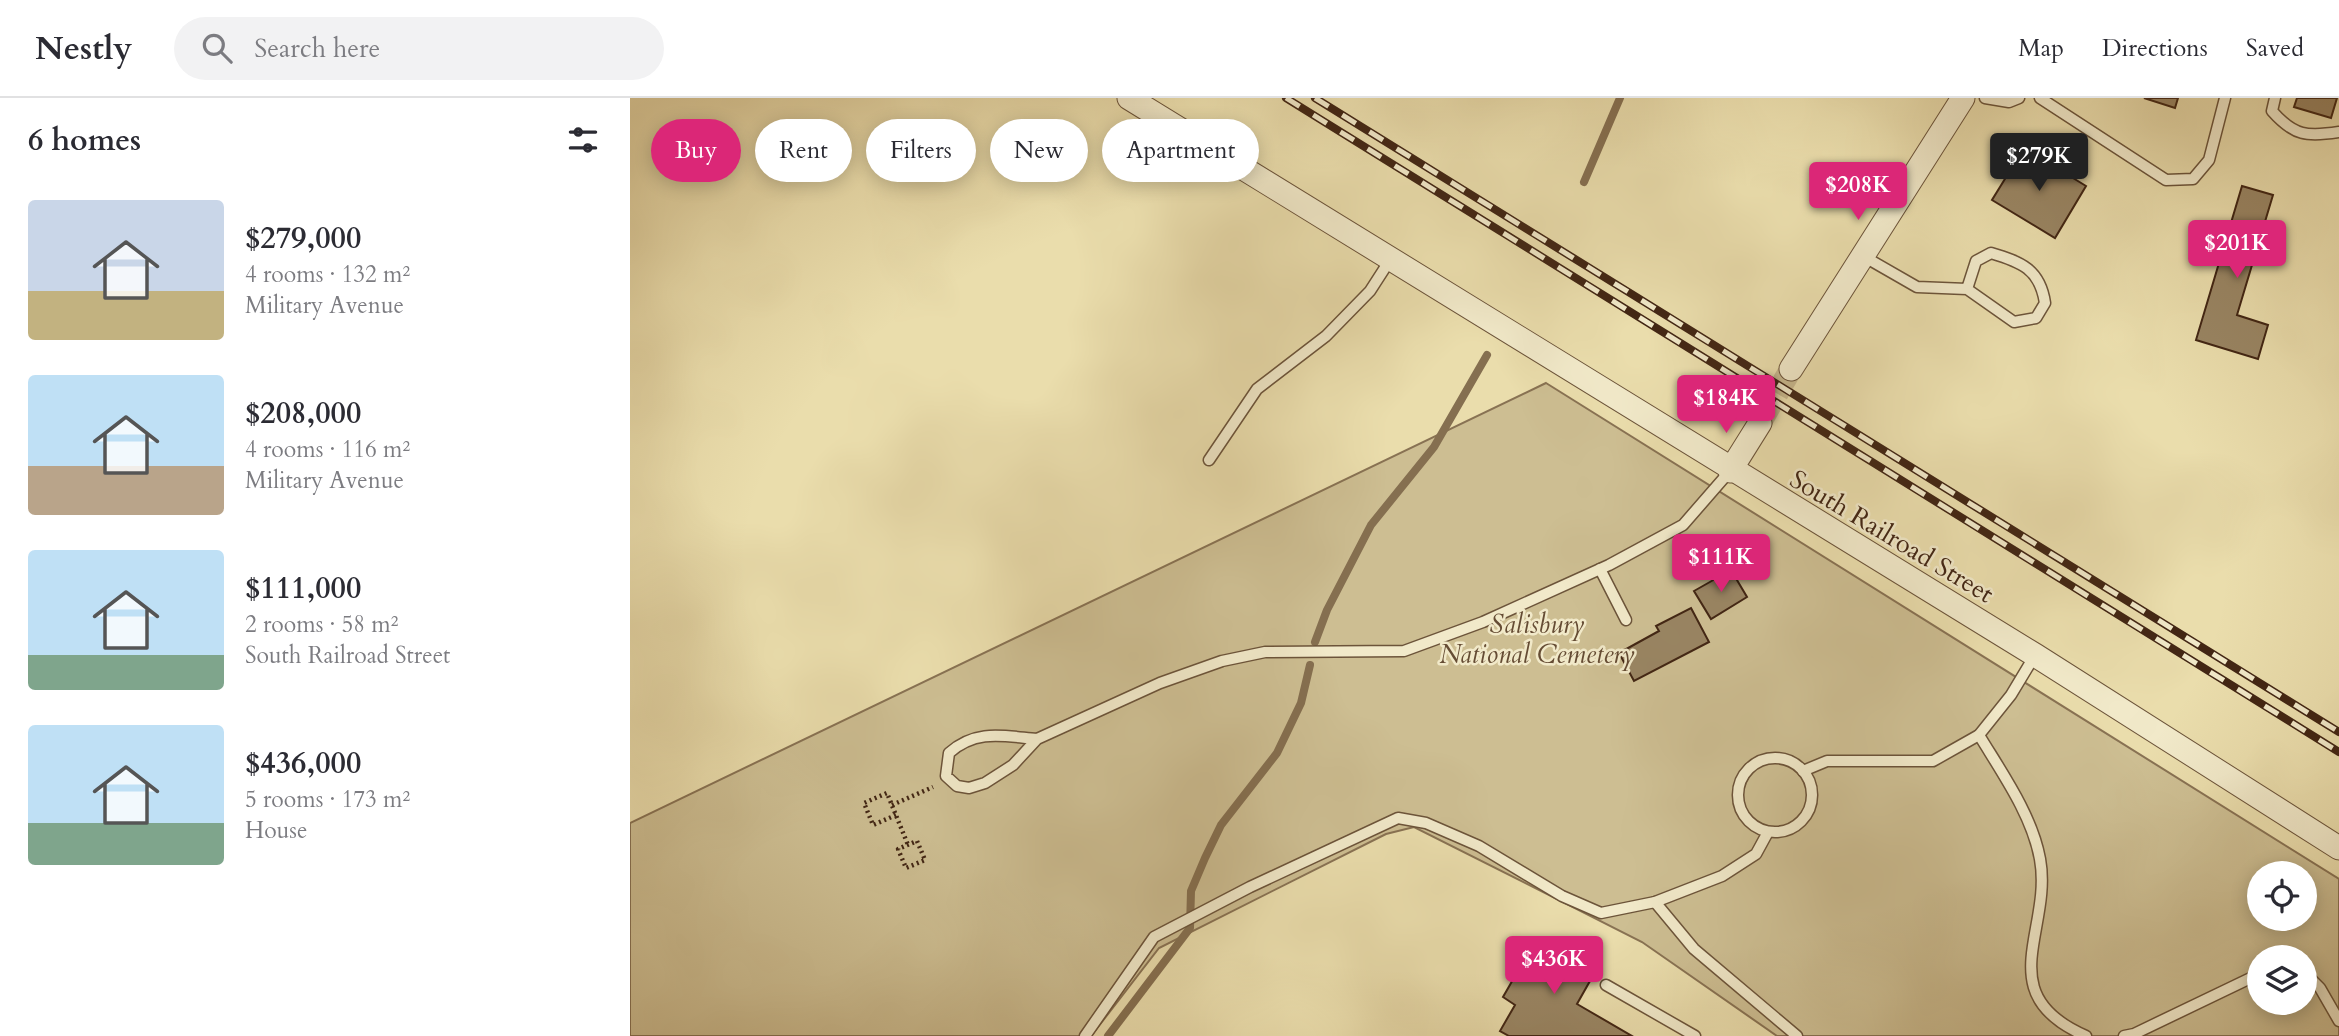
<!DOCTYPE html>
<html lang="en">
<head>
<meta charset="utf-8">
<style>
	:root { --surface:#fff; --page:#f2f2f3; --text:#2b2b33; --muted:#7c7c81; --line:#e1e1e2; --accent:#db2777 }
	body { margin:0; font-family:Cardo,serif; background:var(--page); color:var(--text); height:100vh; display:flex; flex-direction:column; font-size:26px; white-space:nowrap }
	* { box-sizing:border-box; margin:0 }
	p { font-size:23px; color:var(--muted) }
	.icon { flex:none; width:38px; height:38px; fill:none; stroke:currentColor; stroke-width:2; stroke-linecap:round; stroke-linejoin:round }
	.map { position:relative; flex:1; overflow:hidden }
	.side { display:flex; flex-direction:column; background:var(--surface); width:630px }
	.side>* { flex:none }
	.top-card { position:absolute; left:21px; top:21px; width:665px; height:63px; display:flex; gap:14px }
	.tools { position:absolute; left:1617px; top:763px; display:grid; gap:14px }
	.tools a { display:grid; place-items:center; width:70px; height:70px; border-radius:50%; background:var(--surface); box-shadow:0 4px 18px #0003; font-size:35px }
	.price { position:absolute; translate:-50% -60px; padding:0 16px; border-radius:7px; background:var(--accent); color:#fff; font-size:23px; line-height:46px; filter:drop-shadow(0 2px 4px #0008) }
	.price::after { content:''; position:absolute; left:50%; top:42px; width:21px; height:16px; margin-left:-10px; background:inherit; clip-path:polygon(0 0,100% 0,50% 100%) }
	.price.current { background:#222; color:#fff }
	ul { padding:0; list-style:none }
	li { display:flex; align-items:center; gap:21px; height:175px; padding:0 28px }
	li span { display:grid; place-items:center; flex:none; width:196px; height:140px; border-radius:7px; color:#555 }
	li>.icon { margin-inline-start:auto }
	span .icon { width:84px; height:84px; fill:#fffc; stroke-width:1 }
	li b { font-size:30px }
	h2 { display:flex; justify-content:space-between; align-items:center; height:84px; padding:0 28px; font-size:30px }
	.pill { padding:0 24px; border-radius:32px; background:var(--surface); box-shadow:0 4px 18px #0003; font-size:24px; line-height:63px }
	.pill.current { background:var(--accent); color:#fff }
	header { display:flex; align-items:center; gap:42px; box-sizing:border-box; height:98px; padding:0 35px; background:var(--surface); border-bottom:2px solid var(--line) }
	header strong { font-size:33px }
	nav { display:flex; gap:38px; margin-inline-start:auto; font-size:24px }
	.search { width:490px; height:63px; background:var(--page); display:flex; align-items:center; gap:18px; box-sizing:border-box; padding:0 24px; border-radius:38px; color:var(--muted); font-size:26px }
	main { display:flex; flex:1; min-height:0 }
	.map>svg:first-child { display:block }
	.green { fill:#cdbe92; stroke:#887253; stroke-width:2; fill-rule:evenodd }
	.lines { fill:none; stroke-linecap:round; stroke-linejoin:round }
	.stream { stroke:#856f50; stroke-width:8 }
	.building { fill:#998563; stroke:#422614; stroke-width:2 }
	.street-tunnel { stroke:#c8b88e; stroke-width:23; stroke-dasharray:23 11; stroke-linecap:butt }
	.lane-casing { stroke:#6c543a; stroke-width:13 }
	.street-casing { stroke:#6c543a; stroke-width:25 }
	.path { stroke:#422614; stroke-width:4.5; stroke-dasharray:2 3.5; stroke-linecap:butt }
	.lane { stroke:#f1e9c9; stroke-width:10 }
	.street { stroke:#f1e9c9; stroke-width:23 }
	.rail-casing { stroke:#422614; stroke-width:8 }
	.rail { stroke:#f1e9c9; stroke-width:5; stroke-dasharray:16; stroke-linecap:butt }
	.labels { text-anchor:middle; stroke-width:5; stroke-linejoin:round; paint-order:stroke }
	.street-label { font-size:26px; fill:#422614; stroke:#f1e9c9 }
	.park-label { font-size:26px; font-style:italic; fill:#654c34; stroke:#f1e9c9 }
</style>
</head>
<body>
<header>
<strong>Nestly</strong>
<div class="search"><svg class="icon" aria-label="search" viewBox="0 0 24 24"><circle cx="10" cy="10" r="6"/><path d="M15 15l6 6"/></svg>Search here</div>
<nav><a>Map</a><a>Directions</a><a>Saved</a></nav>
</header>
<main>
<section class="side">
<h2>6 homes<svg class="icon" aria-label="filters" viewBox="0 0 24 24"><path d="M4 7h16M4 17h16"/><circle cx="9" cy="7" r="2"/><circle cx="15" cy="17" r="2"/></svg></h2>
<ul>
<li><span style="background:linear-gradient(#c9d6e8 65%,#c2b280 0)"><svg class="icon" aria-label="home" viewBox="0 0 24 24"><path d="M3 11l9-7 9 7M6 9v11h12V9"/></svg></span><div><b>$279,000</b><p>4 rooms · 132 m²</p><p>Military Avenue</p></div></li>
<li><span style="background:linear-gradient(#bfe0f5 65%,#b9a48a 0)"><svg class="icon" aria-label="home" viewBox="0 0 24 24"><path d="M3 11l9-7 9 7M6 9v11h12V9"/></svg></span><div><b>$208,000</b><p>4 rooms · 116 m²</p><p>Military Avenue</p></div></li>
<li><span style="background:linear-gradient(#bfe0f5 75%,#7fa58c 0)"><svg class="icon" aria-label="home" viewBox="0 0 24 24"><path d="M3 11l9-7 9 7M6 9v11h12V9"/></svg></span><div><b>$111,000</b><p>2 rooms · 58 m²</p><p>South Railroad Street</p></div></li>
<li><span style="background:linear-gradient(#bfe0f5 70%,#7fa58c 0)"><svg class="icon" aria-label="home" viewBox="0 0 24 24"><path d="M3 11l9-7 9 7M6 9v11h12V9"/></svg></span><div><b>$436,000</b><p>5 rooms · 173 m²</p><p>House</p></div></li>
</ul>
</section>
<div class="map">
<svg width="1709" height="938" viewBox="0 0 1709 938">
	<rect width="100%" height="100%" fill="#eaddac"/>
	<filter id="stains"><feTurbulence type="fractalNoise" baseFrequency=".00286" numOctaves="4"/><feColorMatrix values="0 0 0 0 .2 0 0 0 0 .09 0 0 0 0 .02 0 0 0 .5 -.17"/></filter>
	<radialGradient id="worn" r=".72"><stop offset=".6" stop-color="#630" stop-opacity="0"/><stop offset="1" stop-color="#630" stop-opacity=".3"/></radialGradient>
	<path class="green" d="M916,285L1709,781V938H1147L1012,844L784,729L756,736L529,850L461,938H0V725ZM1629,775H1675V821H1629ZM1629,859H1675V905H1629Z"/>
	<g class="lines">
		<g class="stream">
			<path d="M954,84L990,0"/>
			<path d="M685,544L697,512L741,427L804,349L857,257"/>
			<path d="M478,938L560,830L561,793L575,760L591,727L647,655L671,605L680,567"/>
		</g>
	</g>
	<g class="building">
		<path d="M1514,0H1548L1545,10Z"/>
		<path d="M1667,0H1707L1701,20L1664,9Z"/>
		<path d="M1394,50L1456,88L1425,140L1362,102Z"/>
		<path d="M1612,88L1643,97L1607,217L1638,227L1628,261L1566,242Z"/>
		<path d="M1101,472L1117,499L1081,521L1064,493Z"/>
		<path d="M1061,510L1079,544L1004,583L989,555L1029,533L1026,528Z"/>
		<path d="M907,840L924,850L929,843L969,867L947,906L1002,938H879L870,933L885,907L873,899Z"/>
	</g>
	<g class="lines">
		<path class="street-tunnel" d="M1130,325L1161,271"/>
		<g class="lane-casing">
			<g id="lane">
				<path d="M1355,0L1379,4L1389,0"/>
				<path d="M1410,0L1536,82L1563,81L1579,62L1595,0"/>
				<path d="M1645,0L1642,13C1664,38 1677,39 1709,34"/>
				<path d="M1233,158L1287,189L1337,191L1384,224L1406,220L1415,205C1410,171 1391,164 1361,155L1346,163L1337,191"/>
				<path d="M579,362L627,291L696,238L740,193L760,162"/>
				<path d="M970,471L996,522"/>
				<path d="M1349,637C1372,675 1402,717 1410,761C1423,832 1359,896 1456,938"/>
				<path d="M407,641C373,638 346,631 319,655L316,678L327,688L339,690L355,685L383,667L407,641L530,585L592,563L635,554L774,553L853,524L979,467L1053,427L1100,373"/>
				<circle cx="1145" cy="697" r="37"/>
				<path d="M1173,673L1197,663H1303L1349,637L1381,597L1405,557"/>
				<path d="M1025,804L1064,851L1167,938"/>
				<path d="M1675,875L1690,890L1709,923"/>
				<path d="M976,887L1065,938"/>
				<path d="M455,938L524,839L620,789L768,720L796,725L849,748L932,798L971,815L1025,804L1092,778L1126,756L1138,734"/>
				<path d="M1494,938L1504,936L1629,876"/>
			</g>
		</g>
		<g class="street-casing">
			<g id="street">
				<path d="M499,0L1405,557L1709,750"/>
				<path d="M1161,271L1333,0"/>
				<path d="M1100,373L1130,325"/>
			</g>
		</g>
		<g class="path">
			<path d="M262,707L303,689"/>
			<path d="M266,717L243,727L234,705L257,695L278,747"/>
			<path d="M287,743L295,762L276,770L268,751Z"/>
		</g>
		<use href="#lane" class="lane"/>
		<use href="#street" class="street"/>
		<g class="rail-casing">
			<g id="rail">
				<path d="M656,0L1709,654"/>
				<path d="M685,0L1709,634"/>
			</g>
		</g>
		<use href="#rail" class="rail"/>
	</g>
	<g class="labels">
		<g class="street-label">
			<text transform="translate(1262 438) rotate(31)" y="9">South Railroad Street</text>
		</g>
		<g class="park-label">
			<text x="907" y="535">Salisbury<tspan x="907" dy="30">National Cemetery</tspan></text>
		</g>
	</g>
	<rect width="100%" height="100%" filter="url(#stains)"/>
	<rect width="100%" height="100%" fill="url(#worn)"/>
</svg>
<div class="tools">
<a><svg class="icon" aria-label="locate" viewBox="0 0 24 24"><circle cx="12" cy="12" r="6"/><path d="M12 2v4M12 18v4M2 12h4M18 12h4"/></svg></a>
<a><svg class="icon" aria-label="layers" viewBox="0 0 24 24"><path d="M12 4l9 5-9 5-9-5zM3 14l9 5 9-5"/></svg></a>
</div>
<b class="price current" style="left:1409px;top:95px">$279K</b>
<b class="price" style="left:1228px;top:124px">$208K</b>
<b class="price" style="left:1607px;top:182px">$201K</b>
<b class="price" style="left:1096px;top:337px">$184K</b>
<b class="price" style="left:1091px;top:496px">$111K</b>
<b class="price" style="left:924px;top:898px">$436K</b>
<div class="top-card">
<a class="pill current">Buy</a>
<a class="pill">Rent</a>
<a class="pill">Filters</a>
<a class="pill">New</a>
<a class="pill">Apartment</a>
</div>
</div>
</main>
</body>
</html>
